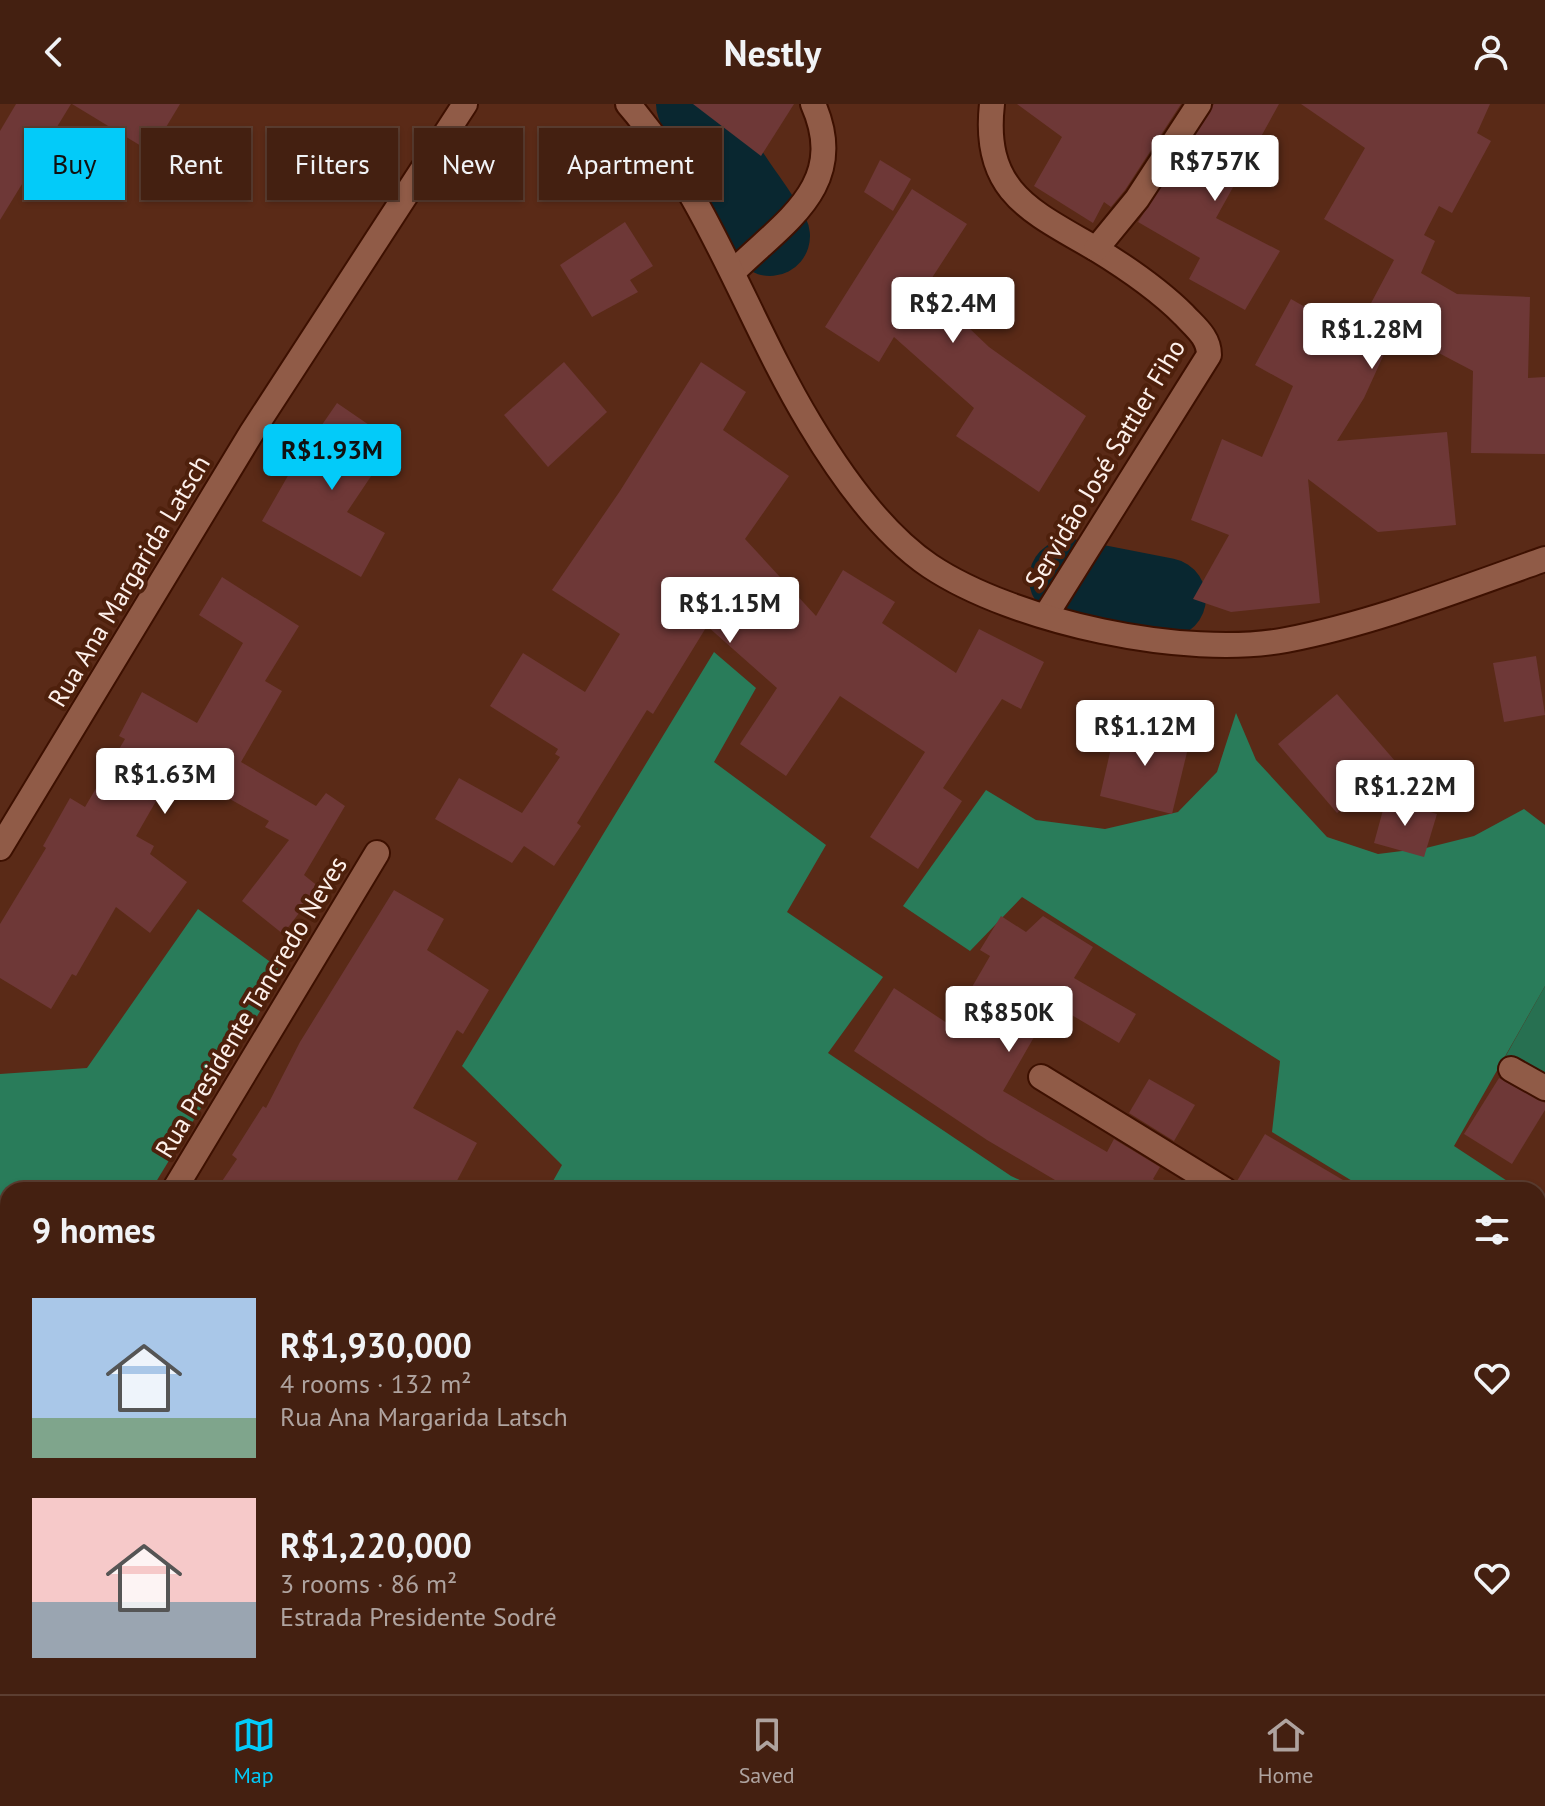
<!DOCTYPE html>
<html lang="en">
<head>
<meta charset="utf-8">
<style>
	:root { --surface:#442011; --page:#4b281a; --text:#f1f3f6; --muted:#afa39f; --line:#5c3e31; --accent:#03cbf9 }
	body { margin:0; font-family:"PT Sans",sans-serif; background:var(--page); color:var(--text); height:100vh; display:flex; flex-direction:column; font-size:30px; white-space:nowrap }
	* { box-sizing:border-box; margin:0 }
	p { font-size:26px; color:var(--muted) }
	.icon { flex:none; width:44px; height:44px; fill:none; stroke:currentColor; stroke-width:2; stroke-linecap:round; stroke-linejoin:round }
	.map { position:relative; flex:1; overflow:hidden }
	.drawer { position:absolute; left:0px; top:1078px; width:1546px; height:512px; display:flex; flex-direction:column; background:var(--surface); border-radius:24px 24px 0 0; box-shadow:0 2px 6px #0004,0 0 0 2px var(--line) }
	.drawer>* { flex:none }
	.top-card { position:absolute; left:24px; top:24px; width:800px; height:72px; display:flex; gap:16px }
	.price { position:absolute; translate:-50% -68px; padding:0 18px; border-radius:8px; background:#fff; color:#222; font-size:26px; line-height:52px; filter:drop-shadow(0 2px 4px #0008) }
	.price::after { content:''; position:absolute; left:50%; top:48px; width:24px; height:18px; margin-left:-12px; background:inherit; clip-path:polygon(0 0,100% 0,50% 100%) }
	.price.selected { background:var(--accent); color:#111 }
	ul { padding:0; list-style:none }
	li { display:flex; align-items:center; gap:24px; height:200px; padding:0 32px }
	li span { display:grid; place-items:center; flex:none; width:224px; height:160px; border-radius:0px; color:#555 }
	li>.icon { margin-inline-start:auto }
	span .icon { width:96px; height:96px; fill:#fffc; stroke-width:1 }
	li b { font-size:34px }
	h2 { display:flex; justify-content:space-between; align-items:center; height:96px; padding:0 32px; font-size:34px }
	.chip { padding:0 28px; border-radius:0px; background:var(--surface); box-shadow:0 2px 6px #0004,0 0 0 2px var(--line); font-size:28px; line-height:72px }
	.chip.selected { background:var(--accent); color:#111 }
	header { display:flex; justify-content:space-between; align-items:center; height:104px; padding:0 32px; background:var(--surface); font-size:36px; font-weight:600 }
	.dock { display:flex; justify-content:space-around; align-items:center; height:112px; border-top:2px solid var(--line); background:var(--surface); font-size:22px; color:var(--muted) }
	.dock a { display:grid; justify-items:center; gap:4px }
	.dock .selected { color:var(--accent) }
	.map>svg:first-child { display:block }
	.green { fill:#277051 }
	.forest { fill:#297c5a }
	.lines { fill:none; stroke-linecap:round; stroke-linejoin:round }
	.river { stroke:#092730; stroke-width:80 }
	.building { fill:#6e3837 }
	.street-casing { stroke:#3d1000; stroke-width:28 }
	.secondary-casing { stroke:#3d1000; stroke-width:28 }
	.street { stroke:#905b47; stroke-width:24 }
	.secondary { stroke:#905b47; stroke-width:24 }
	.labels { text-anchor:middle; stroke-width:8; stroke-linejoin:round; paint-order:stroke }
	.street-label { font-size:26px; fill:#fdf0eb; stroke:#4e200c }
</style>
</head>
<body>
<header><svg class="icon" aria-label="back" viewBox="0 0 24 24"><path d="M15 5l-7 7 7 7"/></svg>Nestly<svg class="icon" aria-label="person" viewBox="0 0 24 24"><circle cx="12" cy="8" r="4"/><path d="M4 21q1-7 8-7t8 7"/></svg></header>
<div class="map">
<svg width="1545" height="1590" viewBox="0 0 1545 1590">
	<rect width="100%" height="100%" fill="#5a2a17"/>
	<path class="green" d="M1545,882V977L1504,955Z"/>
	<g class="forest">
		<path d="M714,548L756,584L714,658L826,741L787,808L883,873L828,949L1011,1072L1042,1086H548L562,1061L462,962Z"/>
		<path d="M1236,609L1256,656L1327,733L1378,750L1426,744L1474,732L1524,705L1545,721V882L1454,1042L1521,1086H1367L1272,1028L1280,957L1022,793L970,847L903,802L986,686L1036,716L1105,725L1178,708L1217,668Z"/>
		<path d="M198,805L284,868L151,1086H8V1318L0,1331V970L87,964Z"/>
		<path d="M1538,1097L1545,1102V1194L1538,1190Z"/>
		<path d="M260,1582H615L613,1590H255Z"/>
	</g>
	<g class="lines">
		<g class="river">
			<path d="M696,0C706,26 716,51 732,74C745,94 759,111 770,132"/>
			<path d="M1069,475L1166,494"/>
		</g>
	</g>
	<g class="building">
		<path d="M16,0H71L0,116V27Z"/>
		<path d="M72,0H180L151,48Z"/>
		<path d="M693,0H794L761,52Z"/>
		<path d="M1017,0H1181L1125,86L1111,103L1104,98L1093,119L1034,82L1062,33Z"/>
		<path d="M1214,0H1279L1216,114L1280,147L1245,206L1189,175L1200,154L1138,118Z"/>
		<path d="M1301,0H1490L1477,29L1491,37L1452,109L1439,102L1424,131L1435,137L1421,169L1457,190L1530,193L1528,274L1545,273V350L1471,349L1473,267L1395,226L1364,294L1337,337L1447,328L1456,421L1378,428L1308,375L1320,499L1231,508L1193,495L1229,431L1191,416L1222,335L1262,353L1293,282L1255,261L1291,195L1354,231L1394,156L1324,115L1365,44Z"/>
		<path d="M880,56L911,75L893,107L864,88Z"/>
		<path d="M912,85L967,120L926,183L989,243L1086,312L1039,388L956,332L974,304L894,233L879,258L825,223Z"/>
		<path d="M625,118L653,162L630,176L638,188L592,213L560,161Z"/>
		<path d="M564,258L607,308L548,363L504,311Z"/>
		<path d="M701,258L746,288L723,326L789,372L745,435L816,512L843,466L895,498L882,519L956,569L979,525L1044,558L1021,605L1002,595L943,684L962,697L918,765L870,733L925,648L840,592L786,672L740,640L777,584L707,522L653,610L647,606L577,719L581,722L554,762L524,742L512,759L435,715L459,674L522,709L560,653L555,650L558,645L490,602L523,549L585,588L620,530L552,486L620,387Z"/>
		<path d="M337,299L394,338L347,408L385,429L361,473L262,417L293,363Z"/>
		<path d="M222,473L299,522L265,577L282,587L241,658L316,702L326,689L345,702L304,771L319,783L283,830L242,797L289,736L265,723L269,717L175,664L136,732L154,742L150,750L187,778L150,829L116,803L76,872L72,870L51,905L0,874V820L46,744L43,742L70,694L85,703L125,635L119,632L142,588L197,619L243,539L199,511Z"/>
		<path d="M1536,552L1545,611L1504,618L1493,559Z"/>
		<path d="M1337,590L1395,657L1337,709L1278,640Z"/>
		<path d="M1117,618L1190,636L1172,710L1100,692Z"/>
		<path d="M1386,695L1437,710L1424,753L1374,739Z"/>
		<path d="M394,786L444,815L427,846L489,886L463,930L457,926L413,1004L477,1039L452,1086H216L237,1055L232,1051L263,1002L266,1004L300,938Z"/>
		<path d="M1001,812L1026,828L1043,812L1093,843L1074,874L1136,910L1119,939L1053,900L1003,987L1107,1048L1114,1035L1160,1063L1153,1075L1171,1086H1072L987,1036L854,947L894,884L950,921L990,852L980,846Z"/>
		<path d="M1499,974L1545,999V1006L1512,1060L1464,1030Z"/>
		<path d="M1149,975L1195,1001L1174,1037L1129,1009Z"/>
		<path d="M1265,1030L1360,1086H1240L1237,1077Z"/>
	</g>
	<g class="lines">
		<g class="street-casing">
			<g id="street">
				<path d="M992,0C982,88 1031,107 1096,145C1127,164 1158,185 1184,211C1195,223 1209,233 1209,251L1046,511"/>
				<path d="M1096,145L1137,95L1199,0"/>
				<path d="M734,167C785,117 849,81 813,0"/>
				<path d="M0,744L252,328L465,0"/>
				<path d="M1511,965L1545,984"/>
				<path d="M1041,973L1225,1086"/>
				<path d="M174,1086L377,749"/>
				<path d="M1538,1277L1545,1281"/>
				<path d="M0,1375L8,1361"/>
				<path d="M1123,1582L1135,1590"/>
			</g>
		</g>
		<g class="secondary-casing">
			<path id="secondary" d="M628,0C710,95 746,214 810,320C840,370 881,429 930,462C1014,518 1186,555 1286,536C1374,519 1460,485 1545,455"/>
		</g>
		<use href="#street" class="street"/>
		<use href="#secondary" class="secondary"/>
	</g>
	<g class="labels">
		<g class="street-label">
			<text transform="translate(1105 360) rotate(-59)" y="9">Servidão José Sattler Fiho</text>
			<text transform="translate(129 477) rotate(-59)" y="9">Rua Ana Margarida Latsch</text>
			<text transform="translate(251 903) rotate(-59)" y="9">Rua Presidente Tancredo Neves</text>
		</g>
	</g>
</svg>
<b class="price" style="left:1215px;top:99px">R$757K</b>
<b class="price" style="left:953px;top:241px">R$2.4M</b>
<b class="price" style="left:1372px;top:267px">R$1.28M</b>
<b class="price selected" style="left:332px;top:388px">R$1.93M</b>
<b class="price" style="left:730px;top:541px">R$1.15M</b>
<b class="price" style="left:1145px;top:664px">R$1.12M</b>
<b class="price" style="left:165px;top:712px">R$1.63M</b>
<b class="price" style="left:1405px;top:724px">R$1.22M</b>
<b class="price" style="left:1009px;top:950px">R$850K</b>
<div class="top-card">
<a class="chip selected">Buy</a>
<a class="chip">Rent</a>
<a class="chip">Filters</a>
<a class="chip">New</a>
<a class="chip">Apartment</a>
</div>
<section class="drawer">
<h2>9 homes<svg class="icon" aria-label="filters" viewBox="0 0 24 24"><path d="M4 7h16M4 17h16"/><circle cx="9" cy="7" r="2"/><circle cx="15" cy="17" r="2"/></svg></h2>
<ul>
<li><span style="background:linear-gradient(#a9c7e8 75%,#7fa58c 0)"><svg class="icon" aria-label="home" viewBox="0 0 24 24"><path d="M3 11l9-7 9 7M6 9v11h12V9"/></svg></span><div><b>R$1,930,000</b><p>4 rooms · 132 m²</p><p>Rua Ana Margarida Latsch</p></div><svg class="icon" aria-label="heart" viewBox="0 0 24 24"><path d="M12 20l-8-8c-3-5 5-10 8-4 3-6 11-1 8 4z"/></svg></li>
<li><span style="background:linear-gradient(#f6c9c9 65%,#9aa5b1 0)"><svg class="icon" aria-label="home" viewBox="0 0 24 24"><path d="M3 11l9-7 9 7M6 9v11h12V9"/></svg></span><div><b>R$1,220,000</b><p>3 rooms · 86 m²</p><p>Estrada Presidente Sodré</p></div><svg class="icon" aria-label="heart" viewBox="0 0 24 24"><path d="M12 20l-8-8c-3-5 5-10 8-4 3-6 11-1 8 4z"/></svg></li>
</ul>
</section>
</div>
<nav class="dock">
<a class="selected"><svg class="icon" aria-label="map" viewBox="0 0 24 24"><path d="M3 6l6-2 6 2 6-2v14l-6 2-6-2-6 2zM9 4v14M15 6v14"/></svg>Map</a>
<a><svg class="icon" aria-label="saved" viewBox="0 0 24 24"><path d="M7 4h10v16l-5-4-5 4z"/></svg>Saved</a>
<a><svg class="icon" aria-label="home" viewBox="0 0 24 24"><path d="M3 11l9-7 9 7M6 9v11h12V9"/></svg>Home</a>
</nav>
</body>
</html>
